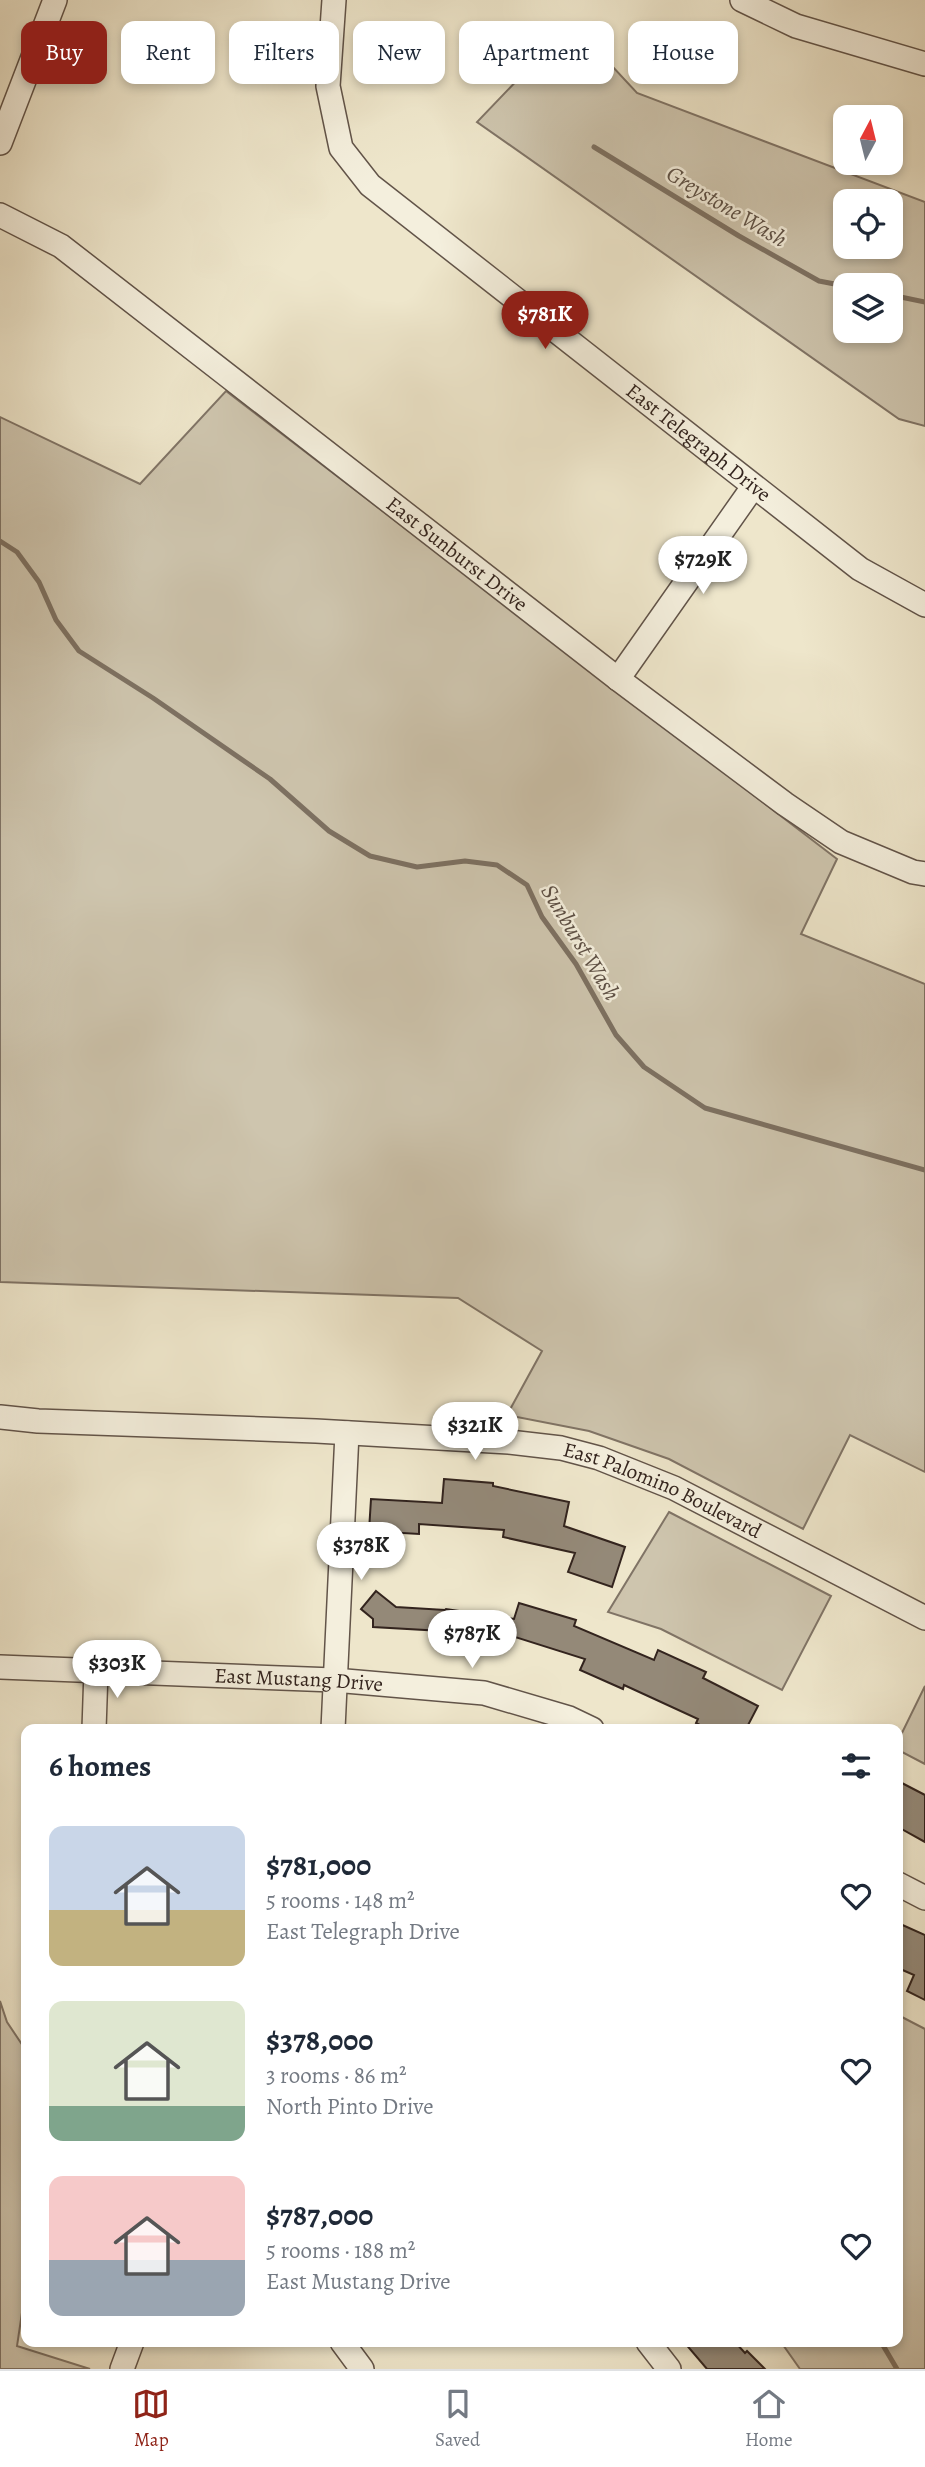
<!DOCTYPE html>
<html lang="en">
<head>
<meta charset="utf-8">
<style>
	:root { --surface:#fff; --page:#f6f6f7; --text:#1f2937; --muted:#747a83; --line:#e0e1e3; --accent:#8f2418 }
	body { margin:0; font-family:Alegreya,serif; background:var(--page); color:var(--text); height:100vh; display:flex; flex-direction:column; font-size:26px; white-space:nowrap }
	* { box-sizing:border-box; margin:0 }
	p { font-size:23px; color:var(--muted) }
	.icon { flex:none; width:38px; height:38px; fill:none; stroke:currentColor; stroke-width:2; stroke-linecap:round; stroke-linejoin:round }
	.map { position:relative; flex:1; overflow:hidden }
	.panel { position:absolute; left:21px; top:1724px; width:882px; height:623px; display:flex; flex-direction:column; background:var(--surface); border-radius:14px; box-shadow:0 4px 10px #0003 }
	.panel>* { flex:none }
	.guide { position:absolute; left:21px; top:21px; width:884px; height:63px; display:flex; gap:14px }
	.needle { width:46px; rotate:7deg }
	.fabs { position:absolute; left:833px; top:105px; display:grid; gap:14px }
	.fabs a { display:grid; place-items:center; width:70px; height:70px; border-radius:14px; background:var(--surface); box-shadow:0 4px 10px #0003; font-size:35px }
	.price { position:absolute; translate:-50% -60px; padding:0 16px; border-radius:24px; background:#fff; color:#222; font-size:23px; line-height:46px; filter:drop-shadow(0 2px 4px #0008) }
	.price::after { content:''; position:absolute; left:50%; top:42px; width:21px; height:16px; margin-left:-10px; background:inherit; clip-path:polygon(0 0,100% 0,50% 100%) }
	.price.selected { background:var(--accent); color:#fff }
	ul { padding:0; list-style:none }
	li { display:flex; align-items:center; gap:21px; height:175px; padding:0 28px }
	li span { display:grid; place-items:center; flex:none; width:196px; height:140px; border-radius:14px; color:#555 }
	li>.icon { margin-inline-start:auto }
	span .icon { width:84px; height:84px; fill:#fffc; stroke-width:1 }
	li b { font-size:30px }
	h2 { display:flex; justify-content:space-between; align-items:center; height:84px; padding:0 28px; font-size:30px }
	.chip { padding:0 24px; border-radius:14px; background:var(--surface); box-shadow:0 4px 10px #0003; font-size:24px; line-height:63px }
	.chip.selected { background:var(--accent); color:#fff }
	.menu { display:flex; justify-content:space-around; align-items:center; height:98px; border-top:2px solid var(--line); background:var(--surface); font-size:19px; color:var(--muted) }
	.menu a { display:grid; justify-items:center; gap:4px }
	.menu .selected { color:var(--accent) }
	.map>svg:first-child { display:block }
	.green { fill:#cec5ae; stroke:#807466; stroke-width:2; fill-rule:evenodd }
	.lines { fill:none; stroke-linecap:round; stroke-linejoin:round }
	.stream { stroke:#7d7162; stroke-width:5 }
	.building { fill:#948978; stroke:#33241e; stroke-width:2 }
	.minor-casing { stroke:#625449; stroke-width:26 }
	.minor { stroke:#f4efdd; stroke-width:23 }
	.labels { text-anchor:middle; stroke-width:5; stroke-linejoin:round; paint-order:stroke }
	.street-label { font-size:21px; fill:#33241e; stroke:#f4efdd }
	.water-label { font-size:23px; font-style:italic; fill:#5e5146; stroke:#f4efdd }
</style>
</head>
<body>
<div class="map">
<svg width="925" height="2369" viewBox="0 0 925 2369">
	<rect width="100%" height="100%" fill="#eee6cb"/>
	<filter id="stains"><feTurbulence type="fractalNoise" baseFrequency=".00286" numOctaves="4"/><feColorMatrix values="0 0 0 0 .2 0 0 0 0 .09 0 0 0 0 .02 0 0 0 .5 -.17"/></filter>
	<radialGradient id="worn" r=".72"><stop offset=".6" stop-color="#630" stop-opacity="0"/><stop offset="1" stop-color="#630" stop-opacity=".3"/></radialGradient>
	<g class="green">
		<path d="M572,23L637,93L925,202V426L899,419L477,122ZM845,201H891V247H845ZM891,285V331H845V285Z"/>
		<path d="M226,391L837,859L801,934L925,984V1472L850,1435L803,1529L669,1459L589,1431L507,1415L542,1351L458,1298L0,1282V417L140,484Z"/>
		<path d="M669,1512L831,1596L782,1690L661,1629L608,1612Z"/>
		<path d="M925,1686V1764L898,1750V1741Z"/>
		<path d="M0,2001L7,2022L25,2049L26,2072V2286L17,2346L90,2369H0Z"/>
		<path d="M898,2015L925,2029V2369H800L781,2342H898Z"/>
	</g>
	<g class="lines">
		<g class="stream">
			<path d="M594,147L739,236L819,281L845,286"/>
			<path d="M891,295L925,302"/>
			<path d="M0,541L17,552L39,582L56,620L79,651L153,698L270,779L329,831L370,856L417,867L465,861L497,865L527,885L542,917L576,964L616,1035L644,1067L705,1108L925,1170"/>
			<path d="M881,2342L897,2369"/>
		</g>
	</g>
	<g class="building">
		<path d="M444,1479L493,1483V1486L569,1502L564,1526L625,1547L612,1587L568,1572L575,1553L503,1537L504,1530L419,1524V1534L369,1531L371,1499L442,1503Z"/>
		<path d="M376,1591L396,1607L445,1610L446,1609L514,1619L519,1603L576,1620L574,1626L654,1660L658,1650L706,1672L703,1678L758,1706L746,1729H707L696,1723L698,1719L624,1685L623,1689L580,1670L585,1659L496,1631L494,1644L442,1636V1631L373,1627V1619L361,1609Z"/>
		<path d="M898,1781L925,1795V1842L898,1827Z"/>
		<path d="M898,1923L925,1935V2000L907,1991L914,1975L898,1968Z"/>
		<path d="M684,2342H735L745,2353L747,2351L765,2369H707Z"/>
	</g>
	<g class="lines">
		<g class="minor-casing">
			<g id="minor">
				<path id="s1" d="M334,0L328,86L341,148L370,185L860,569L925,605"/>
				<path d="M742,0L796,26L925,64"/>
				<path d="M0,143L55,0"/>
				<path id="s2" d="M0,215L61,246L618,679L785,804L841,842L913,872L925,874"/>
				<path d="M618,679L753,487"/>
				<path id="s3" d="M0,1417L38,1421L316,1431L509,1442L561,1448L599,1458L674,1488L925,1618"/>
				<path id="s4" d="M0,1667L334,1680L484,1693L569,1718L592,1729"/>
				<path d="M94,1729L96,1671"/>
				<path d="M333,1729L347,1433"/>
				<path d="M898,1884L925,1898"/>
				<path d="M342,2342L362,2369"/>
				<path d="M648,2342L669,2369"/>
				<path d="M122,2369L132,2342"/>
			</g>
		</g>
		<use href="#minor" class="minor"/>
	</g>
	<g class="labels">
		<g class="street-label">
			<text dy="7" stroke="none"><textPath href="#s1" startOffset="614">East Telegraph Drive</textPath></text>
			<text dy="7" stroke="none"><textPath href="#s2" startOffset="570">East Sunburst Drive</textPath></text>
			<text dy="7" stroke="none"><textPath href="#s3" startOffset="672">East Palomino Boulevard</textPath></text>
			<text dy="7" stroke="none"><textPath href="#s4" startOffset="299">East Mustang Drive</textPath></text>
		</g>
		<g class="water-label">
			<text transform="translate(727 206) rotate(31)" y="8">Greystone Wash</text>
			<text transform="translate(581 942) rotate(59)" y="8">Sunburst Wash</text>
		</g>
	</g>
	<rect width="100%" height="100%" filter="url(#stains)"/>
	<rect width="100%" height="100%" fill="url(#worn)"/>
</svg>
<div class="fabs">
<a><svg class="needle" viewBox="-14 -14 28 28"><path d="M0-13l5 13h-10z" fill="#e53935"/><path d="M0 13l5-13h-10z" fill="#747a83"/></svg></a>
<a><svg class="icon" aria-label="locate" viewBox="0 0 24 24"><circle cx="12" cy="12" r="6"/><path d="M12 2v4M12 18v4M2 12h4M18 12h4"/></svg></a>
<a><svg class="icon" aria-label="layers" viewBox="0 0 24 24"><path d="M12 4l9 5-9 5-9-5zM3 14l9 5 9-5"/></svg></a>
</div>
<b class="price selected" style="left:545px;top:351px">$781K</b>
<b class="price" style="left:703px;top:596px">$729K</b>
<b class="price" style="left:475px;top:1462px">$321K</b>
<b class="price" style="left:361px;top:1582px">$378K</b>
<b class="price" style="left:472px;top:1670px">$787K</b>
<b class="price" style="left:117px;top:1700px">$303K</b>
<div class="guide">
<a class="chip selected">Buy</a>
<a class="chip">Rent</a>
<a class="chip">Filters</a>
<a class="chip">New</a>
<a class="chip">Apartment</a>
<a class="chip">House</a>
</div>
<section class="panel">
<h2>6 homes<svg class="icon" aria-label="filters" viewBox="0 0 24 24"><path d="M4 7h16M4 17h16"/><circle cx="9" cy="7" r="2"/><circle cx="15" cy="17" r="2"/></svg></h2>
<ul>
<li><span style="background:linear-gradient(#c9d6e8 60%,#c2b280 0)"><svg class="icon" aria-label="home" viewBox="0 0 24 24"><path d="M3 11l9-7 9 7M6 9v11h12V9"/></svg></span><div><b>$781,000</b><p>5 rooms · 148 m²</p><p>East Telegraph Drive</p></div><svg class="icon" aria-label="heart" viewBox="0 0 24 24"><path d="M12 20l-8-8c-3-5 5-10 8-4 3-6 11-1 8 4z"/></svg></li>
<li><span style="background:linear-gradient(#dfe7d0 75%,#7fa58c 0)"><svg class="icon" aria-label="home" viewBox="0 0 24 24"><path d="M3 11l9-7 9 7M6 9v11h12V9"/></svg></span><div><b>$378,000</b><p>3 rooms · 86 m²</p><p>North Pinto Drive</p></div><svg class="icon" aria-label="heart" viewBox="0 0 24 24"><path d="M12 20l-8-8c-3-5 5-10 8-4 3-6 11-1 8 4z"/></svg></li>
<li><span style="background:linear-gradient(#f6c9c9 60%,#9aa5b1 0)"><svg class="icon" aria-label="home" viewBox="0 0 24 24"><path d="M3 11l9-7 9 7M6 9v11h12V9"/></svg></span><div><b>$787,000</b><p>5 rooms · 188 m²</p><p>East Mustang Drive</p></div><svg class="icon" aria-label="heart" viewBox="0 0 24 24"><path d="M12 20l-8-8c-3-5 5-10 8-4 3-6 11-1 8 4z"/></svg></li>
</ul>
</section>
</div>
<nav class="menu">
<a class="selected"><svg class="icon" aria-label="map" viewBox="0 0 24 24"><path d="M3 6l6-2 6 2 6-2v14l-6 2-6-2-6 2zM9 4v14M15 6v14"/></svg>Map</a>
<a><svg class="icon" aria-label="saved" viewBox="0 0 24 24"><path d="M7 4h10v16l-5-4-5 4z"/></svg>Saved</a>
<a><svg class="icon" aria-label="home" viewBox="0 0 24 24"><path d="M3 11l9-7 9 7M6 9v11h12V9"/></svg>Home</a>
</nav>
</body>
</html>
